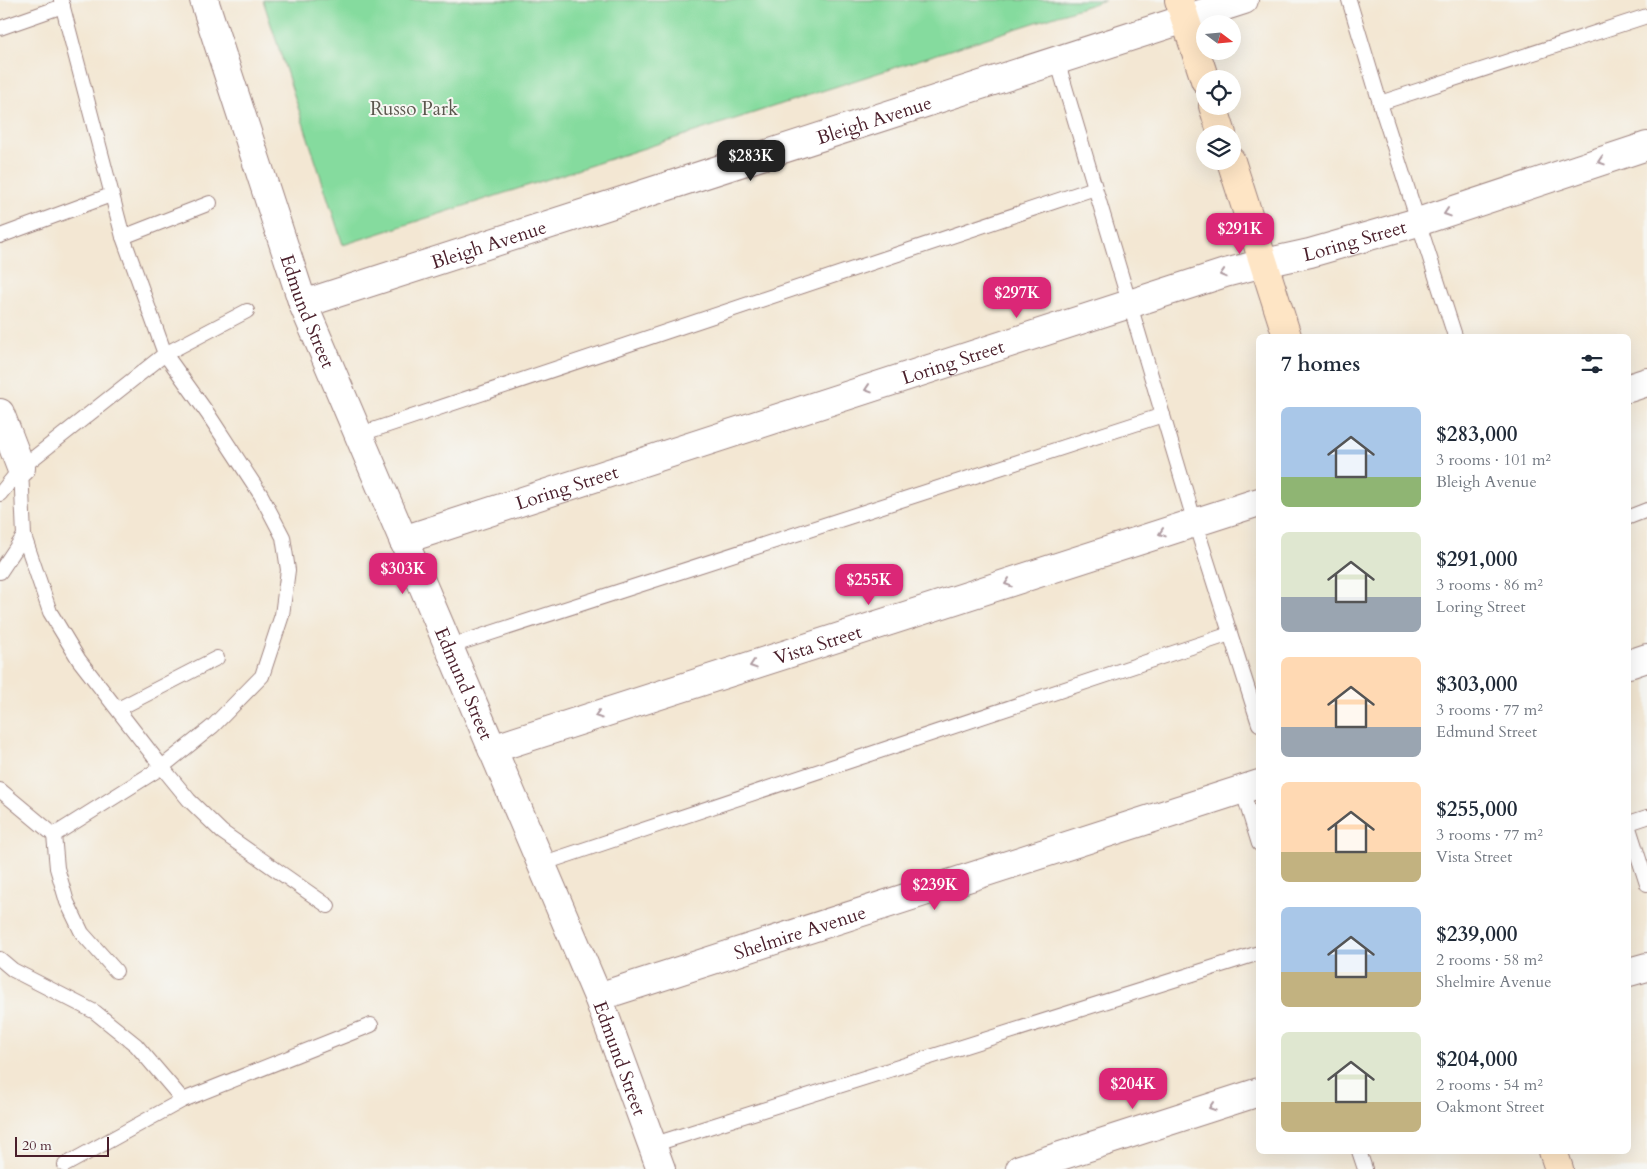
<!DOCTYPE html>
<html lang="en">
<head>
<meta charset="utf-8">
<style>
	:root { --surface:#fff; --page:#f2f2f3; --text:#1f2937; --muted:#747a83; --accent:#db2777 }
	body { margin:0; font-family:Cardo,serif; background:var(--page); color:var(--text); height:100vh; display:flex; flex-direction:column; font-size:19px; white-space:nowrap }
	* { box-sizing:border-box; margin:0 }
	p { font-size:16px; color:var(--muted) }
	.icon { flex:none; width:28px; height:28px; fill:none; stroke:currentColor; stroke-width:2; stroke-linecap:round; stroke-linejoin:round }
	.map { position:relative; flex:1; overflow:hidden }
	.side { position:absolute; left:1256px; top:334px; width:375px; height:820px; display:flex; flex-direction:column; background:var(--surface); border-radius:8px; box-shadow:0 5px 20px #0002 }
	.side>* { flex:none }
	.needle { width:32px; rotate:106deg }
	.controls { position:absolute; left:1196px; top:15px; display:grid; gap:10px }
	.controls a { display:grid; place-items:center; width:45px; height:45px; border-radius:50%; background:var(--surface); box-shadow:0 5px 20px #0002; font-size:25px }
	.scale { position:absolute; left:15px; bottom:12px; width:94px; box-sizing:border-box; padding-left:5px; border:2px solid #4a1f2b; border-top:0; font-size:14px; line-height:18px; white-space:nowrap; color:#4a1f2b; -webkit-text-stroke:4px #f6f6f2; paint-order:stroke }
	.price { position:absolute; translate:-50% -42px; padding:0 11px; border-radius:10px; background:var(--accent); color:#fff; font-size:16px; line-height:32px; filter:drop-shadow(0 1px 2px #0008) }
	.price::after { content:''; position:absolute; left:50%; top:30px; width:15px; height:11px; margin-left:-8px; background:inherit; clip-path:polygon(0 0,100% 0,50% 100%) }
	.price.on { background:#222; color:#fff }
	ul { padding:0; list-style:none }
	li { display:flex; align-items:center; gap:15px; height:125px; padding:0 25px }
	li span { display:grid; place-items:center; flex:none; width:140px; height:100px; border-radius:8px; color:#555 }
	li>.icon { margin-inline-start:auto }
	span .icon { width:60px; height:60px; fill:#fffc; stroke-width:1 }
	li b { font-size:21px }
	h2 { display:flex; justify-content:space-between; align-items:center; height:60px; padding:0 25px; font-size:21px }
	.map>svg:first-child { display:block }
	.park { fill:#85db9e; stroke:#687d64 }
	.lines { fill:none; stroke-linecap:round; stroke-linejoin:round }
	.lane-casing { stroke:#9e837f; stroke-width:16 }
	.street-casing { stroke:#9e837f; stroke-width:30 }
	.secondary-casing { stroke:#9e837f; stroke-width:30 }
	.lane { stroke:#fff; stroke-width:14 }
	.street { stroke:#fff; stroke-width:28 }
	.secondary { stroke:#fee5c5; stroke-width:28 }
	.oneway { stroke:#ae9aa0 }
	.labels { text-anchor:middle; stroke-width:4; stroke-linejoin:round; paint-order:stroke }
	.park-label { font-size:19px; fill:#5c574e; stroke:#f6f6f2 }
	.street-label { font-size:19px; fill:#4a1f2b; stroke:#f6f6f2 }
</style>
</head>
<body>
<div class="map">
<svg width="1647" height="1169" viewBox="0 0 1647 1169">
	<rect width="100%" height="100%" fill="#f6f6f2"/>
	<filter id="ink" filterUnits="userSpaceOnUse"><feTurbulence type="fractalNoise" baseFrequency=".02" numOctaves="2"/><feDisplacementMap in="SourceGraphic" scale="10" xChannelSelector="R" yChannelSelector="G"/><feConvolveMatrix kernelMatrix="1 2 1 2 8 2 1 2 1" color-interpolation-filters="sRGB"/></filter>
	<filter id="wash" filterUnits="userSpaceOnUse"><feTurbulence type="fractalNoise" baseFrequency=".0096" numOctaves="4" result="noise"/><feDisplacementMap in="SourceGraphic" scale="20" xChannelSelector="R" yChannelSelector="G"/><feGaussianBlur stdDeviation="1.12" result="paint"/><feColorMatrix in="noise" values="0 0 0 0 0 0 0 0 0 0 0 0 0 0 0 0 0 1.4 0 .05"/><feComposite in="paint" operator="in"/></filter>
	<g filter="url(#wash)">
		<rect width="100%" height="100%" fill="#f3e7d3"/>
		<path class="park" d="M263,0H1105L343,245Z"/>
	</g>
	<g filter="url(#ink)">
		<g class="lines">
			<g class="lane-casing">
				<g id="lane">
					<path d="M61,0L123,237L165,354L208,414L261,495L283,537L288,570L282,615L262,676L213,726L162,767L79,660L50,612L24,536L21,468L165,354L247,311"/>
					<path d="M1349,0L1380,103L1455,336"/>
					<path d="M0,28L63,6"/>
					<path d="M1057,60L1195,523L1259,724"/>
					<path d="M1380,103L1647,16"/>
					<path d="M0,236L111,195"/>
					<path d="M123,237L210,203"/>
					<path d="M358,435L1095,188"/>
					<path d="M0,494L21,468"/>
					<path d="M1629,517L1647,510"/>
					<path d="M0,572L24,536"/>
					<path d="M448,647L1163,415"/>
					<path d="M118,709L217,658"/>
					<path d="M1242,789L1259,844"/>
					<path d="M0,790L54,835"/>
					<path d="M1629,823L1647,817"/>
					<path d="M1629,828L1647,884"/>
					<path d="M541,864L1230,634"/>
					<path d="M0,959L13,970L95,1012L136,1045L183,1100L65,1165"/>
					<path d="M116,971L82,933L67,902L57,868L54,835L162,767L189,800L222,832L328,906"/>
					<path d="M183,1100L371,1025"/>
					<path d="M652,1145L1259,953"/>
					<path d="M1359,1151L1365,1169"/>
				</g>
			</g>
			<g class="street-casing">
				<g id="street">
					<path id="s1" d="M204,0L303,304L598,997L661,1169"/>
					<path id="s2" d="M303,304L1244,0"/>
					<path d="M1629,388L1647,382"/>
					<path d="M0,413L21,468"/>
					<path id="s3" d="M403,540L1225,273L1264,263L1310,253L1418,222L1647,146"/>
					<path d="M1629,664L1647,658"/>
					<path id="s4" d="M492,749L1259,502"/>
					<path d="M1629,972L1647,967"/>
					<path id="s5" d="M598,997L1259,784"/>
					<path d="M1020,1169L1259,1092"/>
				</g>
			</g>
			<g class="secondary-casing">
				<g id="secondary">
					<path d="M1179,0L1205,80"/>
					<path d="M1213,106L1222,134"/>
					<path d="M1231,161L1287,336"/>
					<path d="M1553,1151L1559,1169"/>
				</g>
			</g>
			<use href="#lane" class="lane"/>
			<use href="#street" class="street"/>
			<use href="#secondary" class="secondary"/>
		</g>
		<defs><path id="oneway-chevron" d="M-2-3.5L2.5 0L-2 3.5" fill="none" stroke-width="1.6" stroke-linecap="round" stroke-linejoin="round" transform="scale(1.25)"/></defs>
		<g class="oneway">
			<use href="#oneway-chevron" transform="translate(1601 161) rotate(162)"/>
			<use href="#oneway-chevron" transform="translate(1447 213) rotate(162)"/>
			<use href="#oneway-chevron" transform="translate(1223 274) rotate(163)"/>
			<use href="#oneway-chevron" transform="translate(868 389) rotate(162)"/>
			<use href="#oneway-chevron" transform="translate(1162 533) rotate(162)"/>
			<use href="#oneway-chevron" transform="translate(1008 583) rotate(162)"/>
			<use href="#oneway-chevron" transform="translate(753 665) rotate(162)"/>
			<use href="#oneway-chevron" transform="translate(598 715) rotate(162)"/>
			<use href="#oneway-chevron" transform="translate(1212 1107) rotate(162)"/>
		</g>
	</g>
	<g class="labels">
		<g class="park-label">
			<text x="414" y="115">Russo Park</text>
		</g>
		<g class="street-label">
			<text dy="7" stroke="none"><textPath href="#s2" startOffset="600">Bleigh Avenue</textPath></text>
			<text dy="7" stroke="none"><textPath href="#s3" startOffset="998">Loring Street</textPath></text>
			<text dy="7" stroke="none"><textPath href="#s2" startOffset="195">Bleigh Avenue</textPath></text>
			<text dy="7" stroke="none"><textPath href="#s1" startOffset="328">Edmund Street</textPath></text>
			<text dy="7" stroke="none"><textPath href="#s3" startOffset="578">Loring Street</textPath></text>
			<text dy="7" stroke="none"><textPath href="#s3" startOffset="172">Loring Street</textPath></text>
			<text dy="7" stroke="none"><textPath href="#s4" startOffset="342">Vista Street</textPath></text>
			<text dy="7" stroke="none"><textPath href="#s1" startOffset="732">Edmund Street</textPath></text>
			<text dy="7" stroke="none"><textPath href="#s5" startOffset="212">Shelmire Avenue</textPath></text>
			<text dy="7" stroke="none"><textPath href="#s1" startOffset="1138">Edmund Street</textPath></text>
		</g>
	</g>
</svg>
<div class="controls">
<a><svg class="needle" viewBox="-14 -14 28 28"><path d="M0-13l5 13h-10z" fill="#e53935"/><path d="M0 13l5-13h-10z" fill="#747a83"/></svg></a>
<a><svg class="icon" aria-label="locate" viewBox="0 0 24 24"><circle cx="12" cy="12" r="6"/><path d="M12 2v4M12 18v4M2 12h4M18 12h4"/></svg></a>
<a><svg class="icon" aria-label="layers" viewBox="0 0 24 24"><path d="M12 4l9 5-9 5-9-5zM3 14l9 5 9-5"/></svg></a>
</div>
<div class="scale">20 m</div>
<b class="price on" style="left:751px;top:182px">$283K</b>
<b class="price" style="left:1240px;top:255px">$291K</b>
<b class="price" style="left:1017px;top:319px">$297K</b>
<b class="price" style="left:403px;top:595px">$303K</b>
<b class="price" style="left:869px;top:606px">$255K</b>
<b class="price" style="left:935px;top:911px">$239K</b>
<b class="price" style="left:1133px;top:1110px">$204K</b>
<section class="side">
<h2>7 homes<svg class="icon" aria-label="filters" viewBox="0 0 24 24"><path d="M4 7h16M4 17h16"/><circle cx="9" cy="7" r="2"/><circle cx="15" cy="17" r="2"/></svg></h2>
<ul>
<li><span style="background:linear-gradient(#a9c7e8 70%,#8fb573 0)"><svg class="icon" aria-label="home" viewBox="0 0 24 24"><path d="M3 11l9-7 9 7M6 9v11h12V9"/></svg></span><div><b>$283,000</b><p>3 rooms · 101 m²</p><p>Bleigh Avenue</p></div></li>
<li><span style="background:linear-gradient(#dfe7d0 65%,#9aa5b1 0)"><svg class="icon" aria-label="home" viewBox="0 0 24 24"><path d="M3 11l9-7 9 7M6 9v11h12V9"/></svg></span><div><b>$291,000</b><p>3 rooms · 86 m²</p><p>Loring Street</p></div></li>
<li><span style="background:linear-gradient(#ffd9b3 70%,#9aa5b1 0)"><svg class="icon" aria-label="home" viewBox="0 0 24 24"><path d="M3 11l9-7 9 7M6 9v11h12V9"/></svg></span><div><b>$303,000</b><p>3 rooms · 77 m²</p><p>Edmund Street</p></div></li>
<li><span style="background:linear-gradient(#ffd9b3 70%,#c2b280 0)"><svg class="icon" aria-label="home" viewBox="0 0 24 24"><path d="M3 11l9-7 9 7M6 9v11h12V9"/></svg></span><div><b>$255,000</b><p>3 rooms · 77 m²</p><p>Vista Street</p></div></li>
<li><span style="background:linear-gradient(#a9c7e8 65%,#c2b280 0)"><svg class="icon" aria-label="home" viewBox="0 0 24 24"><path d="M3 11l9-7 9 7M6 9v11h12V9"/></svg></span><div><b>$239,000</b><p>2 rooms · 58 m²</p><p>Shelmire Avenue</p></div></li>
<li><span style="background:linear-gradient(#dfe7d0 70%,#c2b280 0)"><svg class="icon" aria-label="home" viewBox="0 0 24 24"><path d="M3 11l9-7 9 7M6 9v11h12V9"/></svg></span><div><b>$204,000</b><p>2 rooms · 54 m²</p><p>Oakmont Street</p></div></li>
</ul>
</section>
</div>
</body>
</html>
